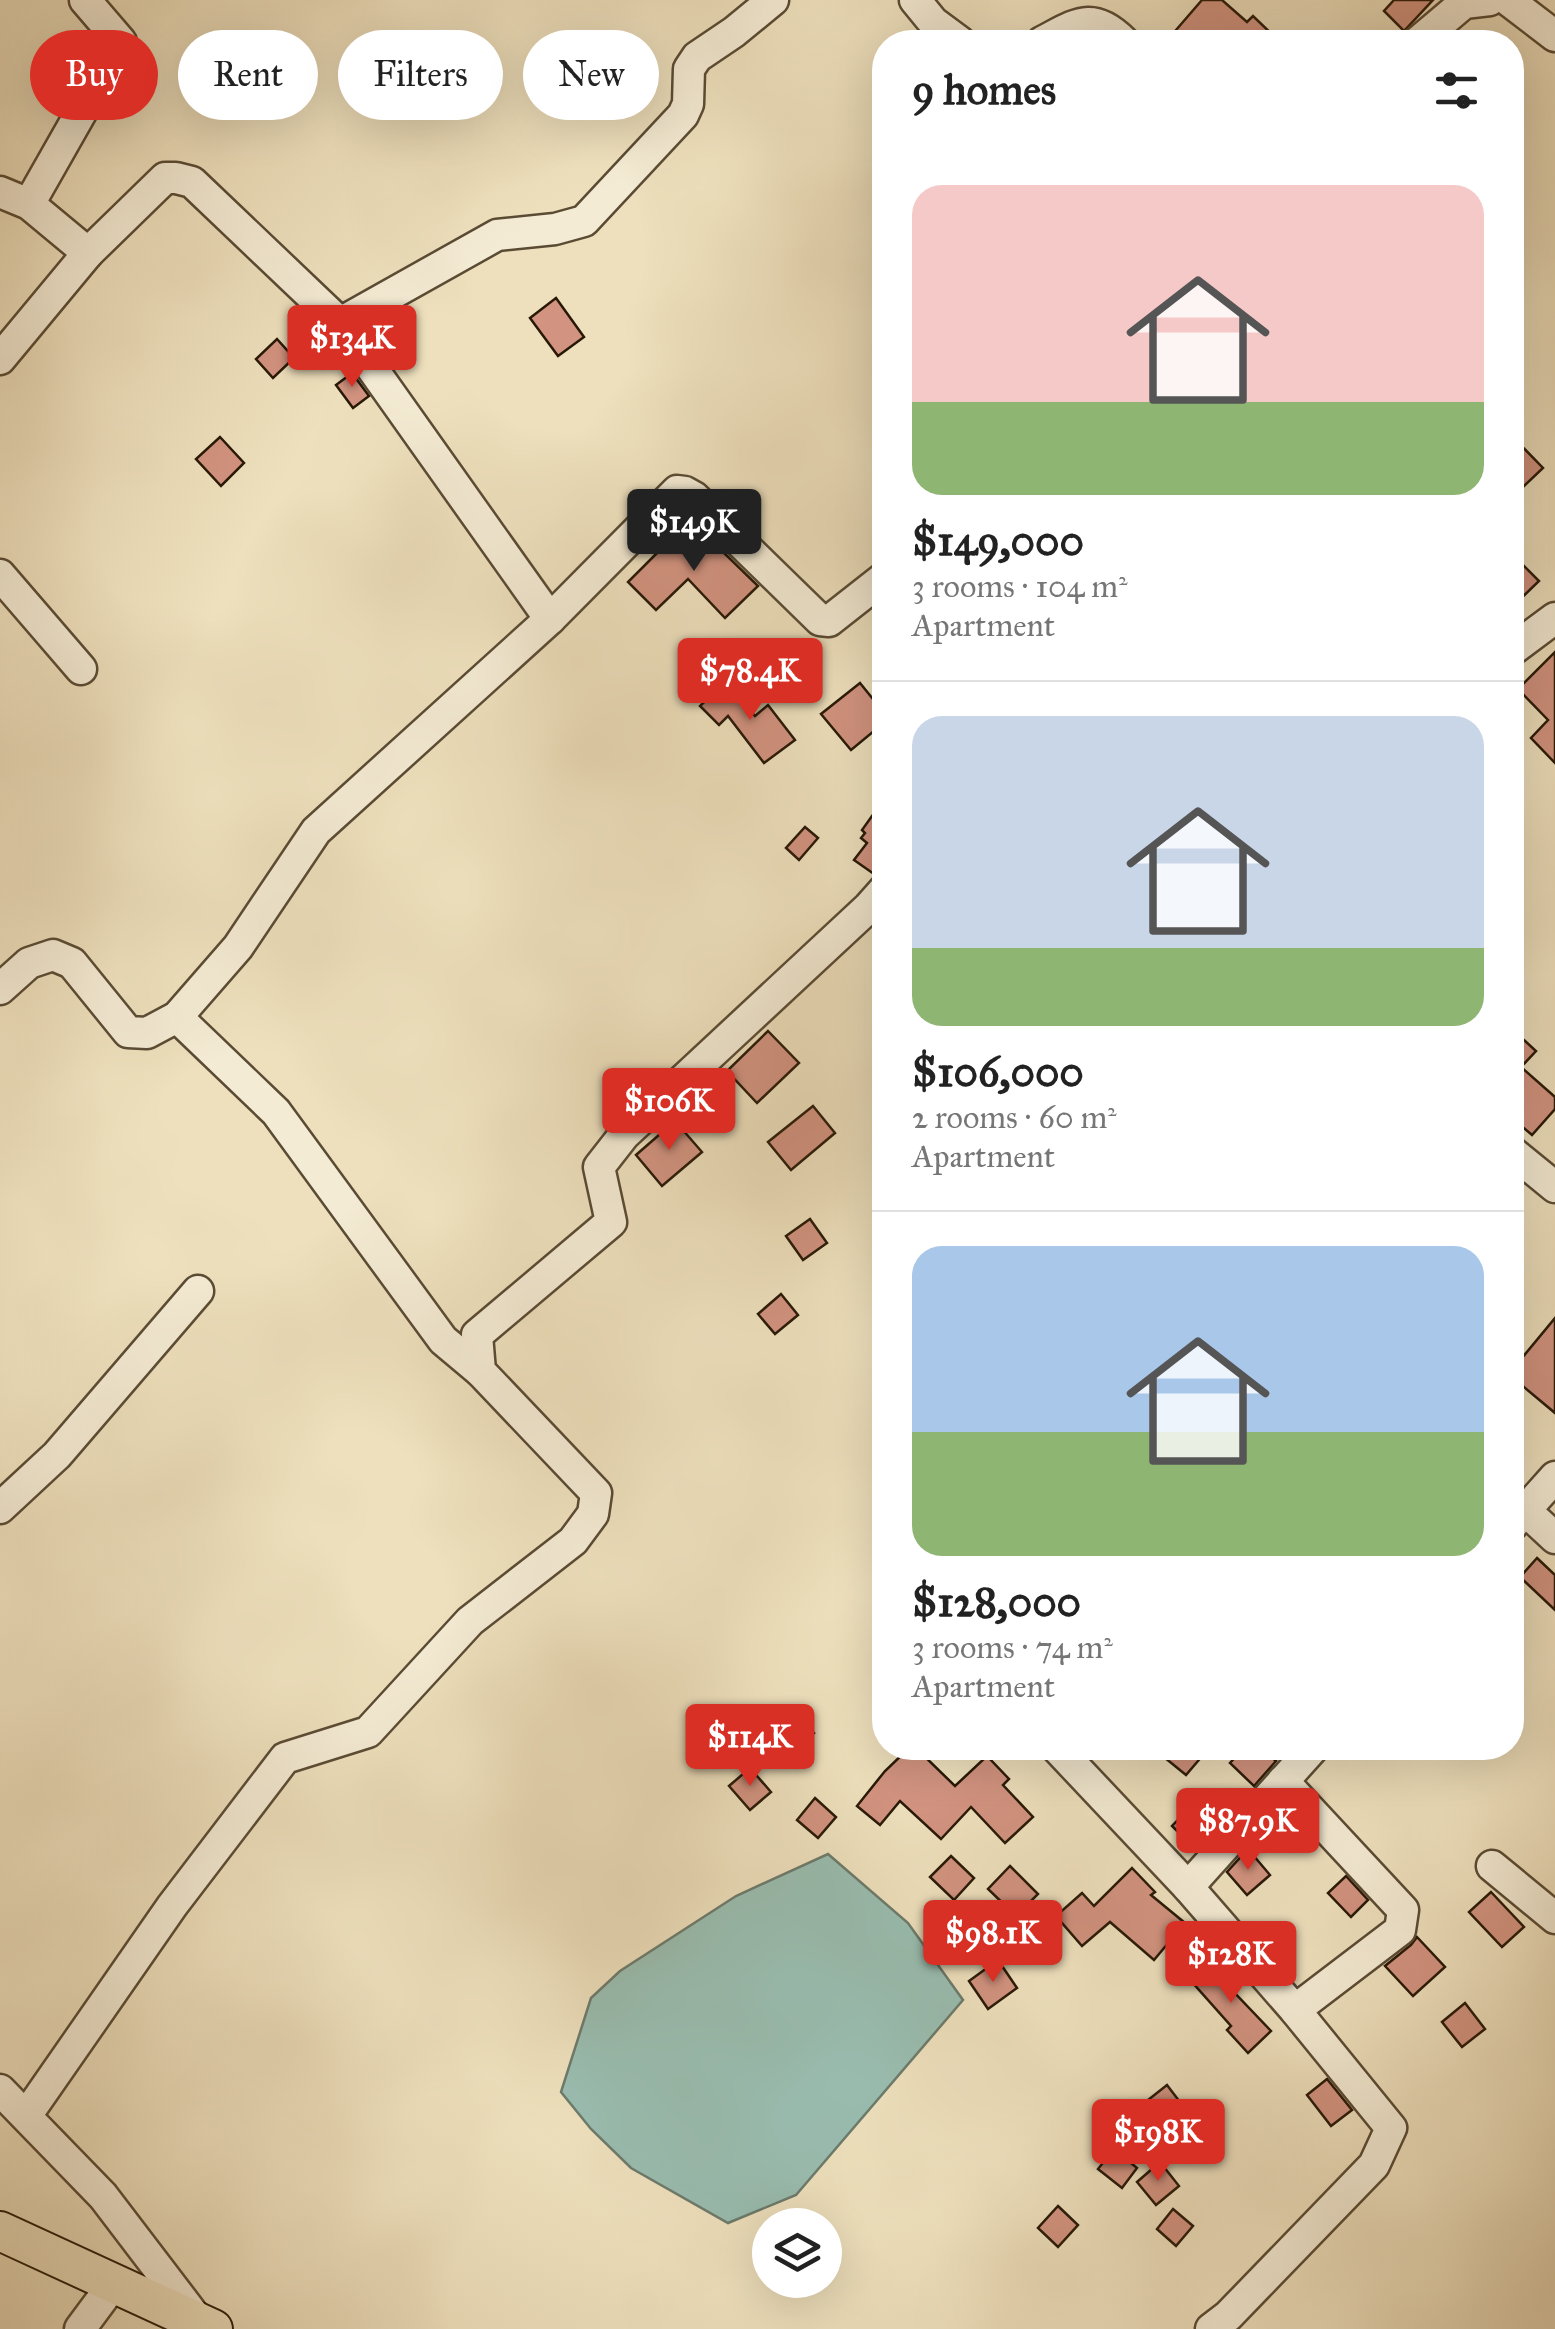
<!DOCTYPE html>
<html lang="en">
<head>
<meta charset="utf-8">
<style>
	:root { --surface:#fff; --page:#f6f6f6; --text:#222; --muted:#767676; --line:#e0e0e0; --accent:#d93025 }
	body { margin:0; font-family:"IM FELL Great Primer",serif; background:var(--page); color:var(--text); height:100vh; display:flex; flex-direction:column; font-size:38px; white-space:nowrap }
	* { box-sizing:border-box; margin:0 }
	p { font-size:32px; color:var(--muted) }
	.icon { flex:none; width:55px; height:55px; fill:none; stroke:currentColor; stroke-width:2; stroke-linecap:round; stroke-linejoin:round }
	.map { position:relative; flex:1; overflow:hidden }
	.side { position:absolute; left:872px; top:30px; width:652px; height:1730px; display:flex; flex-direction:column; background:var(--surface); border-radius:40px; box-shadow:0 10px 40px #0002 }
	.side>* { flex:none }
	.hud { position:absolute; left:30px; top:30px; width:692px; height:90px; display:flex; gap:20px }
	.tools { position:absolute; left:752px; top:2208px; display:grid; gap:20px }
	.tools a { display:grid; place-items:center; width:90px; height:90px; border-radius:50%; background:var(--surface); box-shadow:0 10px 40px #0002; font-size:50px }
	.price { position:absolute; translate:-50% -85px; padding:0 22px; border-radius:10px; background:var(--accent); color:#fff; font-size:32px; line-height:65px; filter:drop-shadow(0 2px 5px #0008) }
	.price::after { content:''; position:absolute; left:50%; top:60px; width:30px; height:22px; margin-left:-15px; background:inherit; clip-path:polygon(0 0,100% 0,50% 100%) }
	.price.on { background:#222; color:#fff }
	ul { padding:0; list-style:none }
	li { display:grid; align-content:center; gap:20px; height:530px; padding:0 40px }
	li+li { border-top:2px solid var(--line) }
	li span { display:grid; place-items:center; height:310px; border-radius:30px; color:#555 }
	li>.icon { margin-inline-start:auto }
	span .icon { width:180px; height:180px; fill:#fffc; stroke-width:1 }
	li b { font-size:42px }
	h2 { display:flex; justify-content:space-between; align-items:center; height:120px; padding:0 40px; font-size:42px }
	.tag { padding:0 35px; border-radius:45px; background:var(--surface); box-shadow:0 10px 40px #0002; font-size:35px; line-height:90px }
	.tag.on { background:var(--accent); color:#fff }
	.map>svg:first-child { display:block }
	.water { fill:#99bdb0; stroke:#6c7b6c; stroke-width:2.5 }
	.building { fill:#d29380; stroke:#281907; stroke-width:2.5 }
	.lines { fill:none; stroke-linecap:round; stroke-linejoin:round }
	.minor-casing { stroke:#5a4b34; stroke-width:35 }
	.major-casing { stroke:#281907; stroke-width:42 }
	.minor { stroke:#f4ebd4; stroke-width:30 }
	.major { stroke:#eee0bd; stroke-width:38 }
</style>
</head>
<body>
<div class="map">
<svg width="1555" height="2329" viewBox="0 0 1555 2329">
	<rect width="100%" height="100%" fill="#eee0bd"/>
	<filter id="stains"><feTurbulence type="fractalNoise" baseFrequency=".002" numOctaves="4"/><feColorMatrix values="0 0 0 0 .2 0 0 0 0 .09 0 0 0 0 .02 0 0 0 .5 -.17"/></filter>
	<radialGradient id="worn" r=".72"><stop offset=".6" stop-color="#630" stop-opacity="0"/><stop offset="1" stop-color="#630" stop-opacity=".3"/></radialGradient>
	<path class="water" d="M828,1854L908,1923L963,2000L796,2195L728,2223L631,2168L591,2129L561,2092L591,1998L620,1971L736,1896Z"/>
	<g class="building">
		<path d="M1202,0H1222L1247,22L1253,16L1280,42H1190L1176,30Z"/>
		<path d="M1394,0H1433L1404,31L1384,11Z"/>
		<path d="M556,298L584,337L558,356L530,318Z"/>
		<path d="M277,339L294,358L273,378L256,359Z"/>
		<path d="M352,373L369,396L353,408L336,385Z"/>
		<path d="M1512,436L1543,468L1523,487L1512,477Z"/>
		<path d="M220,437L244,463L221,486L196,459Z"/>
		<path d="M694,524L718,552L720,549L758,586L725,618L688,579L656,610L628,582L656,554Z"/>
		<path d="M1512,554L1539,581L1512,607Z"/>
		<path d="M1555,652V763L1531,738L1548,720L1518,689Z"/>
		<path d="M724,683L755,716L768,705L795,740L764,763L728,716L719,725L700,706Z"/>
		<path d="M860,683L885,714V722L851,750L821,714Z"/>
		<path d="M872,816L881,822L885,817V866L874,874L854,860L867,843L861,838L865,833L862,830Z"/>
		<path d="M805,827L818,838L799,860L786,848Z"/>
		<path d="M1512,1029L1536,1051L1521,1067L1555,1097V1109L1532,1135L1512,1118Z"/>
		<path d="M768,1031L799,1063L757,1103L727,1071Z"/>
		<path d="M813,1106L835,1133L791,1170L768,1142Z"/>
		<path d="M675,1121L702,1152L662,1186L636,1155Z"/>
		<path d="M810,1219L827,1243L803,1260L786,1236Z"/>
		<path d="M781,1294L798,1315L775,1334L758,1314Z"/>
		<path d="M1555,1318V1413L1512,1377V1370Z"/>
		<path d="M1537,1558L1555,1575V1610L1520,1577Z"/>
		<path d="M798,1713L814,1733L798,1747L782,1727Z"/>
		<path d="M909,1748H916L955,1786L987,1756L1009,1779L1003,1785L1033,1817L1005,1843L971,1807L941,1839L900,1801L880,1825L857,1806L885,1771Z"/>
		<path d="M1172,1748H1209L1186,1775L1164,1757Z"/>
		<path d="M1244,1748H1260L1276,1761L1254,1786L1230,1763Z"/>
		<path d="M750,1768L771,1792L750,1810L729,1786Z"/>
		<path d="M1202,1795L1226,1817L1196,1850L1172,1826Z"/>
		<path d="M815,1798L836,1817L818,1838L797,1820Z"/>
		<path d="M1248,1849L1270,1875L1247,1895L1227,1872Z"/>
		<path d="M951,1856L974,1878L954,1900L930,1877Z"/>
		<path d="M1010,1866L1038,1894L1016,1916L988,1889Z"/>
		<path d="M1132,1868L1155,1892L1151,1895L1185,1923L1154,1960L1110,1922L1082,1946L1056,1916L1082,1893L1094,1906Z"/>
		<path d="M1346,1876L1368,1900L1351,1917L1328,1893Z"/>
		<path d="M1491,1892L1524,1927L1502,1947L1469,1912Z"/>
		<path d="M1417,1937L1445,1967L1413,1996L1385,1966L1411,1945Z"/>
		<path d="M1218,1959L1240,1983L1232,1990L1271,2031L1248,2053L1227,2030L1231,2026L1192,1982Z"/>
		<path d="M998,1960L1017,1988L988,2009L969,1981Z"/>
		<path d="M1465,2003L1485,2029L1462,2047L1442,2022Z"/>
		<path d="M1327,2079L1352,2110L1331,2126L1307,2095Z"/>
		<path d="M1167,2085L1189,2114L1165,2133L1143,2104Z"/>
		<path d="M1114,2149L1137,2168L1122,2188L1098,2169Z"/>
		<path d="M1160,2162L1179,2186L1156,2205L1137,2182Z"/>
		<path d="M1058,2206L1078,2225L1058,2247L1038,2228Z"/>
		<path d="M1173,2209L1193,2226L1176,2246L1157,2229Z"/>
	</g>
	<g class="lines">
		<g class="minor-casing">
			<g id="minor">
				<path d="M915,0L933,22L960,42"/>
				<path d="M1508,0L1555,36"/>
				<path d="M1042,42C1077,24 1092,10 1124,42"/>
				<path d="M1418,42L1464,3L1490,0"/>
				<path d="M0,192L29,204L88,253"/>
				<path d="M29,204L121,42L85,0"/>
				<path d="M340,323L497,235L555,229L584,221L683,115L688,104L689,69L697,57L734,32L773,0"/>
				<path d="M0,359L88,253L165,178H176L192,182L340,323L550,619"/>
				<path d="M0,575L81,669"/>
				<path d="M1512,650L1555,618"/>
				<path d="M0,989L29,963L53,955L72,963L128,1032L147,1033L177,1017L238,947L316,831L550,619L677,491L685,492L694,497L820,620L829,621L885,577"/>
				<path d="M177,1017L276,1112L443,1340L480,1371"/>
				<path d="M1512,1152L1555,1187"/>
				<path d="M1512,1498L1555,1538"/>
				<path d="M0,1508L57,1455L198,1291"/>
				<path d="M1512,1525L1555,1477"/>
				<path d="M1057,1748L1188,1887L1295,2010L1391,2128L1374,2165L1228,2316L1211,2329"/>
				<path d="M1283,1781L1403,1910L1400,1930L1295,2010"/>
				<path d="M1492,1866L1555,1918"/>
				<path d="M1188,1887L1313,1748"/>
				<path d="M0,2090L103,2196L199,2322"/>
				<path d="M26,2116L172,1906L285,1758L368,1732L470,1621L573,1541L593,1514L596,1493L480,1371L477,1335L611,1222L599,1167L624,1135L869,907L885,889"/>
				<path d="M80,2329L114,2283"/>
			</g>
		</g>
		<g class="major-casing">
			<path id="major" d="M0,2231L213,2329"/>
		</g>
		<use href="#minor" class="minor"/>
		<use href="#major" class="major"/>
	</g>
	<rect width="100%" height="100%" filter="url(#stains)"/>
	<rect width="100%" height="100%" fill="url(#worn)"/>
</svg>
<div class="tools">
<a><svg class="icon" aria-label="layers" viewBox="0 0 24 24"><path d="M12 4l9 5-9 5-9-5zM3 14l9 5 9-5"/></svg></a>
</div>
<b class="price" style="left:352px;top:390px">$134K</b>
<b class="price on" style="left:694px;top:574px">$149K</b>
<b class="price" style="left:750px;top:723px">$78.4K</b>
<b class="price" style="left:669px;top:1153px">$106K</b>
<b class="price" style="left:750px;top:1789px">$114K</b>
<b class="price" style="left:1248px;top:1873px">$87.9K</b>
<b class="price" style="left:993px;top:1985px">$98.1K</b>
<b class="price" style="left:1231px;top:2006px">$128K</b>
<b class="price" style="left:1158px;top:2184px">$198K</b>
<div class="hud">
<a class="tag on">Buy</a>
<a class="tag">Rent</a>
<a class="tag">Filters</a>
<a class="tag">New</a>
</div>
<section class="side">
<h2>9 homes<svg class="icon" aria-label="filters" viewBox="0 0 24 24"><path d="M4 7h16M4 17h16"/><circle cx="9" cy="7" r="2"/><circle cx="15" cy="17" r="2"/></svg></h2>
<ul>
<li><span style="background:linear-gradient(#f6c9c9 70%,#8fb573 0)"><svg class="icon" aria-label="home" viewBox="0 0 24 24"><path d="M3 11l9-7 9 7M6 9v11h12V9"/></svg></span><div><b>$149,000</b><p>3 rooms · 104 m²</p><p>Apartment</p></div></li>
<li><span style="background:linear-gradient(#c9d6e8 75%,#8fb573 0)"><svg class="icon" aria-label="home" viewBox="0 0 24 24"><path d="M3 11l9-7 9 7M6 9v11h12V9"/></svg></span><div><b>$106,000</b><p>2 rooms · 60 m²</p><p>Apartment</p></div></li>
<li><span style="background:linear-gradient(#a9c7e8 60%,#8fb573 0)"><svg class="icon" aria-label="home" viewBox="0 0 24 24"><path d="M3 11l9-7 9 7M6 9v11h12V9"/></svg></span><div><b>$128,000</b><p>3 rooms · 74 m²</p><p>Apartment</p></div></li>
</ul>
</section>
</div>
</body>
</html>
